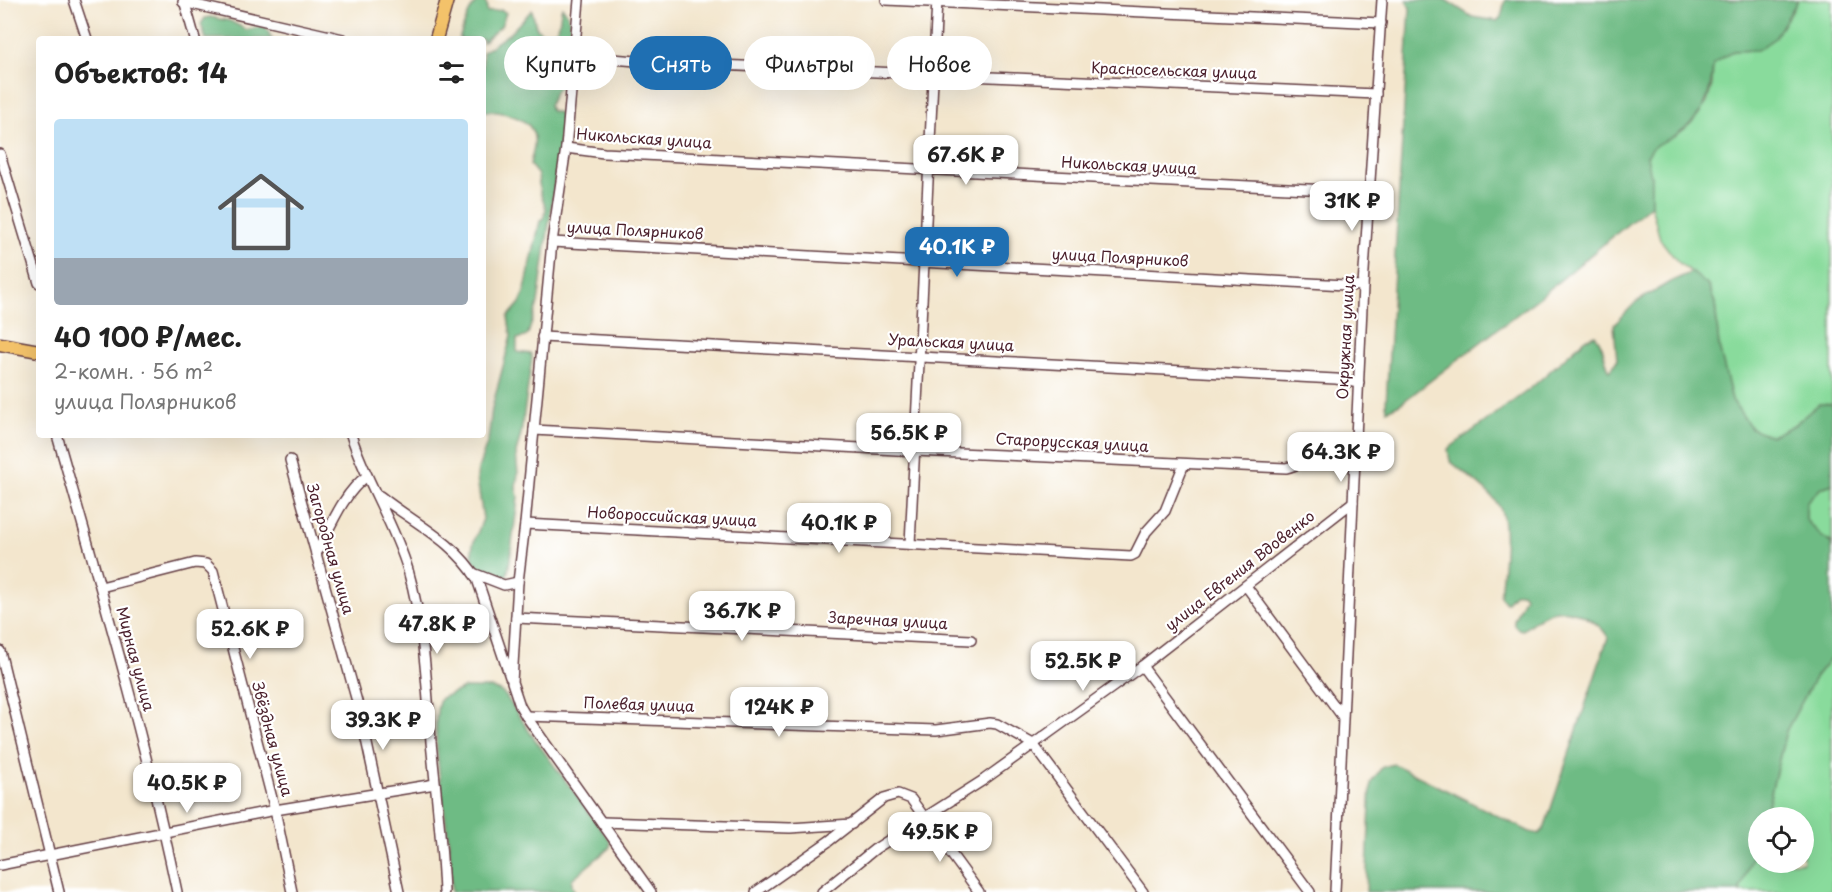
<!DOCTYPE html>
<html lang="ru">
<head>
<meta charset="utf-8">
<style>
	:root { --surface:#fff; --page:#f6f6f6; --text:#222; --muted:#767676; --accent:#1f6fb2 }
	body { margin:0; font-family:"Playpen Sans",sans-serif; background:var(--page); color:var(--text); height:100vh; display:flex; flex-direction:column; font-size:22px; white-space:nowrap }
	* { box-sizing:border-box; margin:0 }
	p { font-size:20px; color:var(--muted) }
	.icon { flex:none; width:33px; height:33px; fill:none; stroke:currentColor; stroke-width:2; stroke-linecap:round; stroke-linejoin:round }
	.map { position:relative; flex:1; overflow:hidden }
	.panel { position:absolute; left:36px; top:36px; width:450px; height:402px; display:flex; flex-direction:column; background:var(--surface); border-radius:6px; box-shadow:0 6px 24px #0002 }
	.panel>* { flex:none }
	.banner { position:absolute; left:504px; top:36px; width:570px; height:54px; display:flex; gap:12px }
	.controls { position:absolute; left:1748px; top:807px; display:grid; gap:12px }
	.controls a { display:grid; place-items:center; width:66px; height:66px; border-radius:50%; background:var(--surface); box-shadow:0 6px 24px #0002; font-size:30px }
	.price { position:absolute; translate:-50% -51px; padding:0 14px; border-radius:12px; background:#fff; color:#222; font-size:20px; line-height:39px; filter:drop-shadow(0 2px 3px #0008) }
	.price::after { content:''; position:absolute; left:50%; top:36px; width:18px; height:14px; margin-left:-9px; background:inherit; clip-path:polygon(0 0,100% 0,50% 100%) }
	.price.selected { background:var(--accent); color:#fff }
	ul { padding:0; list-style:none }
	li { display:grid; align-content:center; gap:12px; height:318px; padding:0 18px }
	li span { display:grid; place-items:center; height:186px; border-radius:6px; color:#555 }
	li>.icon { margin-inline-start:auto }
	span .icon { width:108px; height:108px; fill:#fffc; stroke-width:1 }
	li b { font-size:26px }
	h2 { display:flex; justify-content:space-between; align-items:center; height:72px; padding:0 18px; font-size:26px }
	.pill { padding:0 21px; border-radius:27px; background:var(--surface); box-shadow:0 6px 24px #0002; font-size:21px; line-height:54px }
	.pill.selected { background:var(--accent); color:#fff }
	.map>svg:first-child { display:block }
	.green { fill:#89db9c; stroke:#6a7d64; stroke-width:1.5 }
	.forest { fill:#6ebb84; stroke:#5c6d58; stroke-width:1.5 }
	.lines { fill:none; stroke-linecap:round; stroke-linejoin:round }
	.minor-casing { stroke:#633d43; stroke-width:12 }
	.major-casing { stroke:#633d43; stroke-width:15 }
	.minor { stroke:#fff; stroke-width:9 }
	.major { stroke:#f3c26a; stroke-width:12 }
	.labels { text-anchor:middle; stroke-width:4.5; stroke-linejoin:round; paint-order:stroke }
	.street-label { font-size:15px; fill:#4a1f2b; stroke:#fff }
</style>
</head>
<body>
<div class="map">
<svg width="1832" height="892" viewBox="0 0 1832 892">
	<rect width="100%" height="100%" fill="#fff"/>
	<filter id="ink" filterUnits="userSpaceOnUse"><feTurbulence type="fractalNoise" baseFrequency=".0167" numOctaves="2"/><feDisplacementMap in="SourceGraphic" scale="12" xChannelSelector="R" yChannelSelector="G"/><feConvolveMatrix kernelMatrix="1 2 1 2 8 2 1 2 1" color-interpolation-filters="sRGB"/></filter>
	<filter id="wash" filterUnits="userSpaceOnUse"><feTurbulence type="fractalNoise" baseFrequency=".008" numOctaves="4" result="noise"/><feDisplacementMap in="SourceGraphic" scale="24" xChannelSelector="R" yChannelSelector="G"/><feGaussianBlur stdDeviation="1.35" result="paint"/><feColorMatrix in="noise" values="0 0 0 0 0 0 0 0 0 0 0 0 0 0 0 0 0 1.4 0 .05"/><feComposite in="paint" operator="in"/></filter>
	<g filter="url(#wash)">
		<rect width="100%" height="100%" fill="#f3e6cd"/>
		<g class="green">
			<path d="M1798,0H1832V404H1819L1794,425L1771,437L1751,428L1732,400L1719,347L1715,303L1708,286L1677,261L1660,239L1651,205L1647,156L1655,144L1674,136L1690,124L1707,103L1712,85L1713,64L1733,51L1757,50L1790,15Z"/>
			<path d="M1832,484V543L1822,537L1806,521V503L1821,488Z"/>
			<path d="M1832,656V892H1739L1758,842V862H1803V818L1765,817L1786,731L1816,676Z"/>
		</g>
		<g class="forest">
			<path d="M483,0L487,5V12L502,10L506,13L501,26L483,42V39H459C464,27 469,2 483,0Z"/>
			<path d="M1406,0H1446L1472,17L1497,21L1501,17L1505,0H1798L1775,38L1757,50L1733,51L1713,64C1711,96 1705,116 1676,135C1661,145 1659,138 1647,156L1651,177V205L1541,296L1400,404L1387,410L1386,404L1410,8Z"/>
			<path d="M562,7C578,21 568,62 566,82L564,85L556,90L549,105L551,111L560,113L563,123L538,303L528,334L525,337L517,339V352L531,354L532,358L521,434L516,453L518,474L516,487L518,496L517,507L509,566L507,575L504,577L494,576L480,570L473,560L472,551L473,544L483,519L477,478L478,469L488,440L492,408L511,336L508,317L520,303L524,294L540,221L544,217L546,209L540,192L538,175L530,165C531,156 536,146 534,137C532,117 500,111 483,111V52L510,33L532,10L536,27L541,32C565,34 557,23 562,7Z"/>
			<path d="M210,17L230,21L247,30L262,26L266,28L272,39H206L201,24L205,18Z"/>
			<path d="M1692,272L1708,286L1715,303L1719,347L1732,400L1751,428L1771,436L1794,425L1819,404H1832V484L1821,488L1806,503V520L1822,537L1832,543V656L1816,676L1786,731L1765,817L1758,818V842L1739,892H1366L1371,783L1382,767L1394,764L1530,832L1539,834L1544,829L1608,637C1597,619 1571,606 1551,612C1542,614 1531,624 1523,630L1518,629L1514,625V620L1525,596L1522,592L1515,593L1506,603L1500,596C1502,575 1509,526 1500,508C1491,491 1465,474 1450,461L1448,449L1531,388L1586,339L1595,335C1605,345 1603,360 1610,371L1617,360L1614,325L1636,302L1670,282Z"/>
			<path d="M464,688H491L500,691L506,696L531,734L610,841V847L606,851L572,879V886L575,892H451C451,877 451,861 449,845C446,815 427,720 441,698Z"/>
		</g>
	</g>
	<g filter="url(#ink)">
		<g class="lines">
			<g class="minor-casing">
				<g id="minor">
					<path d="M74,0L87,39"/>
					<path d="M184,0L195,39"/>
					<path d="M579,0L566,148L552,242L525,524L518,582L512,682L520,706L526,716L651,892"/>
					<path d="M886,0L1381,23"/>
					<path d="M183,2L343,39"/>
					<path d="M575,56L649,62L1376,94"/>
					<path d="M566,148L604,153L1368,192"/>
					<path d="M0,154L39,283"/>
					<path d="M552,242L1363,286"/>
					<path d="M542,337L1336,379L1359,383"/>
					<path d="M534,430L915,451L1286,468C1312,463 1333,431 1356,466"/>
					<path d="M57,435C100,586 145,738 177,892"/>
					<path d="M351,435C366,482 394,523 408,570C424,625 427,685 431,742C436,792 442,842 444,892"/>
					<path d="M290,460L361,716L399,892"/>
					<path d="M380,496C414,523 454,541 477,579L510,677"/>
					<path d="M525,524L1131,556L1135,554L1146,532L1165,511L1184,464"/>
					<path d="M910,544L937,0"/>
					<path d="M316,554C330,528 343,493 367,476"/>
					<path d="M473,573L504,585L518,582"/>
					<path d="M1246,586L1342,716"/>
					<path d="M101,587L195,563L206,564L213,571L275,810L292,892"/>
					<path d="M516,618L971,640"/>
					<path d="M0,651L59,892"/>
					<path d="M1142,666L1310,892"/>
					<path d="M526,716L936,730L990,723L997,724L1033,744L1143,892"/>
					<path d="M602,822L790,828L852,824"/>
					<path d="M0,865L275,810L435,784"/>
					<path d="M756,892L829,841L884,798L898,794L911,799L979,892"/>
					<path d="M822,892L875,849L982,781L1142,666L1353,502"/>
					<path d="M1335,892L1363,286L1382,0"/>
				</g>
			</g>
			<g class="major-casing">
				<g id="major">
					<path d="M436,39L447,0"/>
					<path d="M0,344L39,351"/>
				</g>
			</g>
			<use href="#minor" class="minor"/>
			<use href="#major" class="major"/>
		</g>
	</g>
	<g class="labels">
		<g class="street-label">
			<text transform="translate(1174 71) rotate(2)" y="5">Красносельская улица</text>
			<text transform="translate(644 139) rotate(4)" y="5">Никольская улица</text>
			<text transform="translate(1129 166) rotate(3)" y="5">Никольская улица</text>
			<text transform="translate(635 231) rotate(3)" y="5">улица Полярников</text>
			<text transform="translate(1120 258) rotate(3)" y="5">улица Полярников</text>
			<text transform="translate(1346 337) rotate(-87)" y="5">Окружная улица</text>
			<text transform="translate(951 343) rotate(3)" y="5">Уральская улица</text>
			<text transform="translate(1072 443) rotate(3)" y="5">Старорусская улица</text>
			<text transform="translate(672 517) rotate(3)" y="5">Новороссийская улица</text>
			<text transform="translate(330 549) rotate(74)" y="5">Загородная улица</text>
			<text transform="translate(1240 571) rotate(-38)" y="5">улица Евгения Вдовенко</text>
			<text transform="translate(888 621) rotate(3)" y="5">Заречная улица</text>
			<text transform="translate(135 659) rotate(75)" y="5">Мирная улица</text>
			<text transform="translate(639 705) rotate(2)" y="5">Полевая улица</text>
			<text transform="translate(272 739) rotate(75)" y="5">Звёздная улица</text>
		</g>
	</g>
</svg>
<div class="controls">
<a><svg class="icon" aria-label="locate" viewBox="0 0 24 24"><circle cx="12" cy="12" r="6"/><path d="M12 2v4M12 18v4M2 12h4M18 12h4"/></svg></a>
</div>
<b class="price" style="left:966px;top:186px">67.6K ₽</b>
<b class="price" style="left:1352px;top:232px">31K ₽</b>
<b class="price selected" style="left:957px;top:278px">40.1K ₽</b>
<b class="price" style="left:909px;top:464px">56.5K ₽</b>
<b class="price" style="left:1341px;top:483px">64.3K ₽</b>
<b class="price" style="left:839px;top:554px">40.1K ₽</b>
<b class="price" style="left:742px;top:642px">36.7K ₽</b>
<b class="price" style="left:437px;top:655px">47.8K ₽</b>
<b class="price" style="left:250px;top:660px">52.6K ₽</b>
<b class="price" style="left:1083px;top:692px">52.5K ₽</b>
<b class="price" style="left:779px;top:738px">124K ₽</b>
<b class="price" style="left:383px;top:751px">39.3K ₽</b>
<b class="price" style="left:187px;top:814px">40.5K ₽</b>
<b class="price" style="left:940px;top:863px">49.5K ₽</b>
<div class="banner">
<a class="pill">Купить</a>
<a class="pill selected">Снять</a>
<a class="pill">Фильтры</a>
<a class="pill">Новое</a>
</div>
<section class="panel">
<h2>Объектов: 14<svg class="icon" aria-label="filters" viewBox="0 0 24 24"><path d="M4 7h16M4 17h16"/><circle cx="9" cy="7" r="2"/><circle cx="15" cy="17" r="2"/></svg></h2>
<ul>
<li><span style="background:linear-gradient(#bfe0f5 75%,#9aa5b1 0)"><svg class="icon" aria-label="home" viewBox="0 0 24 24"><path d="M3 11l9-7 9 7M6 9v11h12V9"/></svg></span><div><b>40 100 ₽/мес.</b><p>2-комн. · 56 m²</p><p>улица Полярников</p></div></li>
</ul>
</section>
</div>
</body>
</html>
